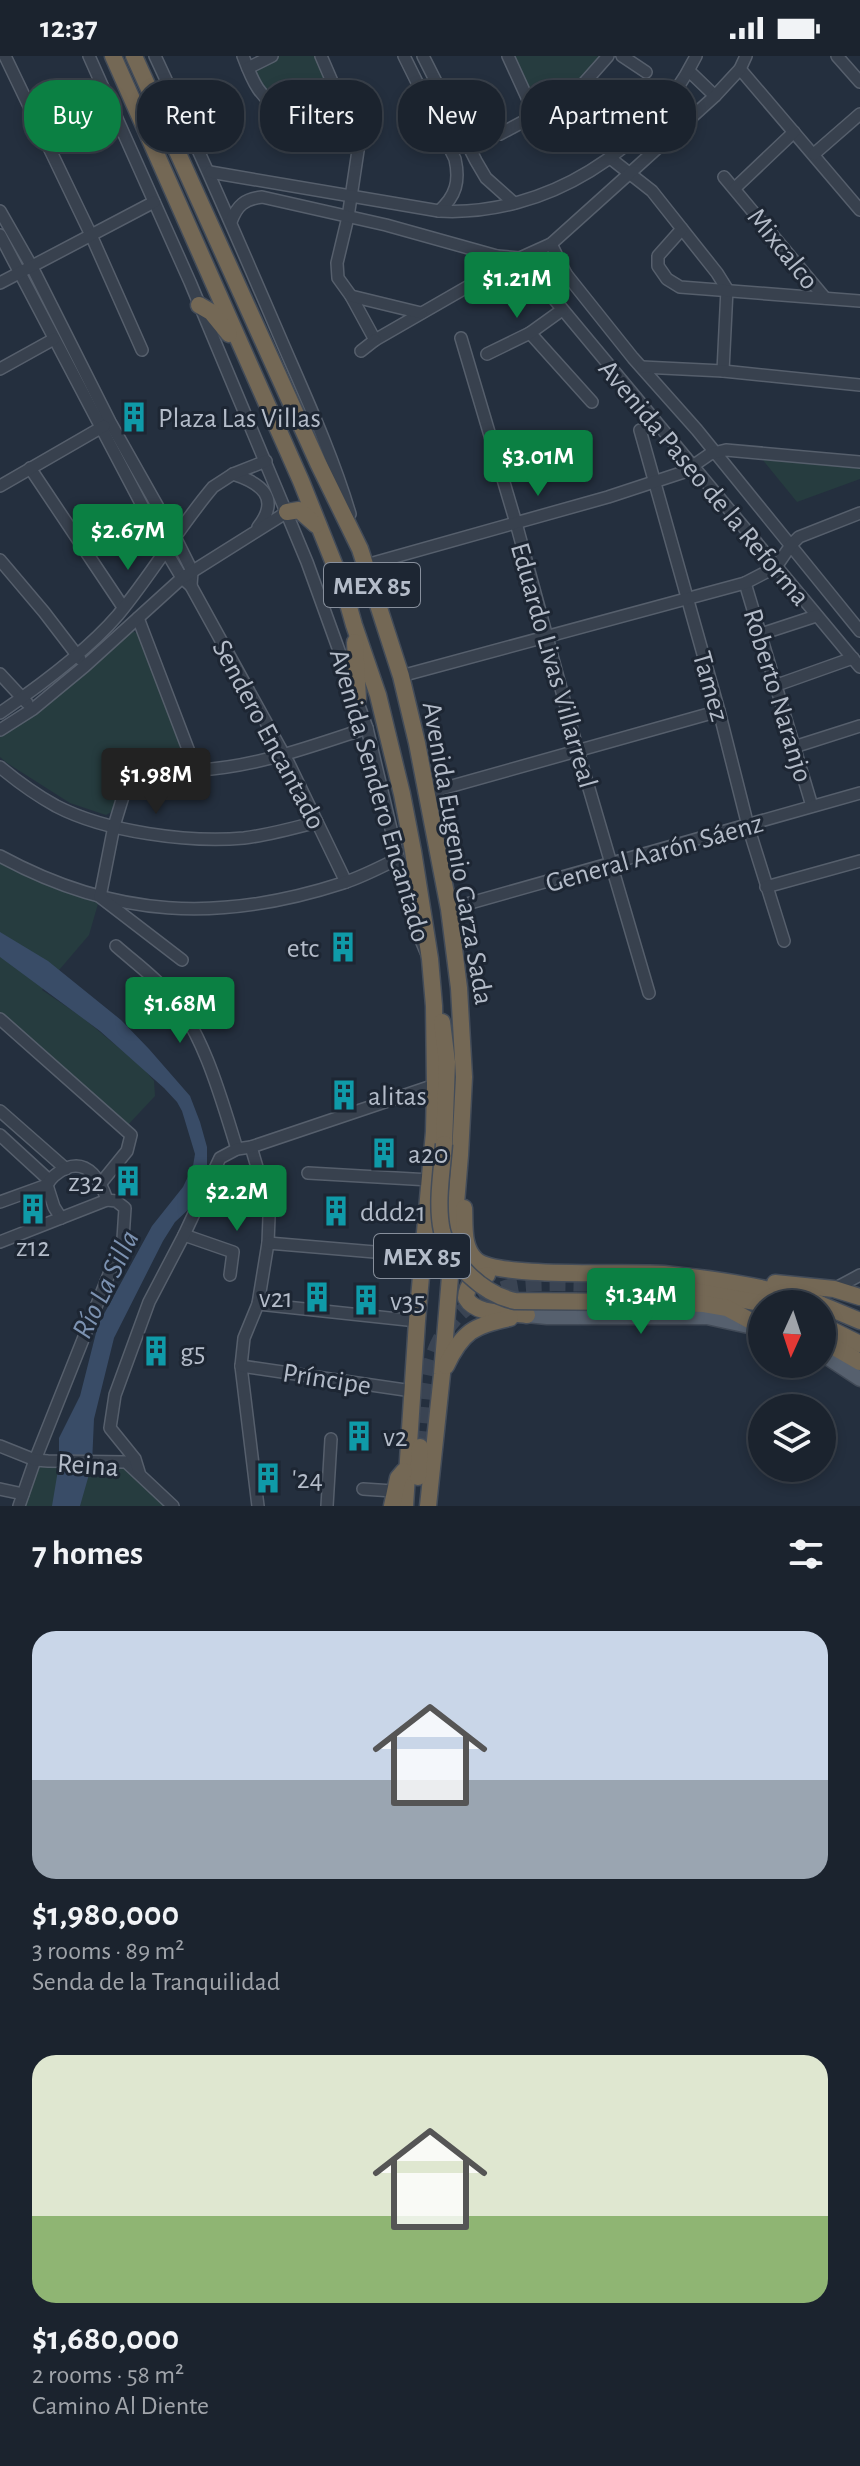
<!DOCTYPE html>
<html lang="en">
<head>
<meta charset="utf-8">
<style>
	:root { --surface:#1b232e; --page:#242b36; --text:#f1f3f6; --muted:#a0a4aa; --line:#39404a; --accent:#0b8043 }
	body { margin:0; font-family:"Alegreya Sans",sans-serif; background:var(--page); color:var(--text); height:100vh; display:flex; flex-direction:column; font-size:30px; white-space:nowrap }
	* { box-sizing:border-box; margin:0 }
	p { font-size:26px; color:var(--muted) }
	.icon { flex:none; width:44px; height:44px; fill:none; stroke:currentColor; stroke-width:2; stroke-linecap:round; stroke-linejoin:round }
	.map { position:relative; height:1450px; overflow:hidden }
	.side { display:flex; flex-direction:column; background:var(--surface); flex:1 }
	.side>* { flex:none }
	.guide { position:absolute; left:24px; top:24px; width:812px; height:72px; display:flex; gap:16px }
	.needle { width:52px; rotate:183deg }
	.buttons { position:absolute; left:748px; top:1234px; display:grid; gap:16px }
	.buttons a { display:grid; place-items:center; width:88px; height:88px; border-radius:50%; background:var(--surface); box-shadow:0 4px 12px #0003,0 0 0 2px var(--line); font-size:40px }
	.price { position:absolute; translate:-50% -68px; padding:0 18px; border-radius:8px; background:var(--accent); color:#fff; font-size:26px; line-height:52px; filter:drop-shadow(0 2px 4px #0008) }
	.price::after { content:''; position:absolute; left:50%; top:48px; width:24px; height:18px; margin-left:-12px; background:inherit; clip-path:polygon(0 0,100% 0,50% 100%) }
	.price.selected { background:#222; color:#fff }
	ul { padding:0; list-style:none }
	li { display:grid; align-content:center; gap:16px; height:424px; padding:0 32px }
	li span { display:grid; place-items:center; height:248px; border-radius:24px; color:#555 }
	li>.icon { margin-inline-start:auto }
	span .icon { width:144px; height:144px; fill:#fffc; stroke-width:1 }
	li b { font-size:34px }
	h2 { display:flex; justify-content:space-between; align-items:center; height:96px; padding:0 32px; font-size:34px }
	.pill { padding:0 28px; border-radius:32px; background:var(--surface); box-shadow:0 4px 12px #0003,0 0 0 2px var(--line); font-size:28px; line-height:72px }
	.pill.selected { background:var(--accent); color:#fff }
	.status { display:flex; justify-content:space-between; align-items:center; height:56px; padding:0 40px; background:var(--surface); direction:ltr }
	.status svg { height:22px; fill:currentColor }
	.map>svg:first-child { display:block }
	.green { fill:#263c3f }
	.water { fill:#394c67 }
	.lines { fill:none; stroke-linecap:round; stroke-linejoin:round }
	.highway-tunnel { stroke:#3a4453; stroke-width:16; stroke-dasharray:16 8; stroke-linecap:butt }
	.minor-casing { stroke:#565f6c; stroke-width:14 }
	.major-casing { stroke:#414a57; stroke-width:17 }
	.highway-casing { stroke:#434c59; stroke-width:19 }
	.minor { stroke:#38414e; stroke-width:11 }
	.major { stroke:#56606e; stroke-width:14 }
	.highway { stroke:#746855; stroke-width:16 }
	.highway-bridge-casing { stroke:#434c59; stroke-width:19; stroke-linecap:butt }
	.highway-bridge { stroke:#746855; stroke-width:16 }
	.labels { text-anchor:middle; stroke-width:6; stroke-linejoin:round; paint-order:stroke }
	.shield { fill:#1d2633; stroke:#878f9c; stroke-width:2 }
	.shield-label { font-size:26px; font-weight:bold; fill:#b4bcc9 }
	.street-label { font-size:28px; fill:#b4bcc9; stroke:#1d2633 }
	.poi-label { font-size:28px; fill:#b4bcc9; stroke:#1d2633; text-anchor:start }
	.water-label { font-size:30px; font-style:italic; fill:#7c92b1; stroke:#1d2633 }
</style>
</head>
<body>
<div class="status"><b>12:37</b><svg viewBox="0 0 49 12"><path d="M0 12V9h3v3zM5 12V6h3v6zM10 12V3h3v9zM15 12V0h3v12zM26 1h20v11H26zM47 4h2v5h-2z"/></svg></div>
<div class="map">
<svg width="860" height="1450" viewBox="0 0 860 1450">
	<rect width="100%" height="100%" fill="#242f3e"/>
	<g class="green">
		<path d="M272,0H321L348,63L276,52L248,12Z"/>
		<path d="M508,0H608L588,23L535,59Z"/>
		<path d="M758,398L860,408V423L797,446Z"/>
		<path d="M130,574L137,577L187,697L186,703L130,695L125,701L113,755L106,759L70,747L7,707L0,701V681L47,649Z"/>
		<path d="M0,800L100,841L89,879L42,934L82,961L143,1012L154,1025L155,1040L125,1072L0,963Z"/>
		<path d="M37,1410L120,1411L130,1415L171,1450H23Z"/>
	</g>
	<path class="water" d="M0,876L48,905L121,964L149,993L190,1040L200,1066L207,1091V1110L199,1135L190,1152L175,1166L163,1185L114,1282L94,1363L92,1408L80,1450H52L59,1408V1382L80,1340L98,1269L152,1170L183,1131L193,1110L195,1098L182,1055L177,1046L164,1032L100,975L0,901Z"/>
	<g class="lines">
		<path class="highway-tunnel" d="M420,1391C426,1331 424,1271 485,1240C499,1234 512,1229 527,1228C553,1226 581,1228 608,1228"/>
		<g class="minor-casing">
			<g id="minor">
				<path d="M5,0L91,179L142,294"/>
				<path d="M89,0L190,226L307,506L367,672L413,865L426,896"/>
				<path d="M155,0C197,90 237,181 276,272C302,333 331,394 350,458"/>
				<path d="M243,0C252,24 260,45 286,55L348,63"/>
				<path d="M321,0L359,88L348,161L337,207L338,222L351,240L375,284L481,223L497,200"/>
				<path d="M404,0L455,103C460,125 456,140 439,155"/>
				<path d="M423,0L476,105L486,122L514,147"/>
				<path d="M508,0L535,59"/>
				<path d="M622,0L646,16"/>
				<path d="M837,0L860,26"/>
				<path d="M248,12L272,0"/>
				<path d="M740,13L860,154"/>
				<path d="M689,15L715,40"/>
				<path d="M500,78L562,45L577,35L608,0"/>
				<path d="M814,98L860,58"/>
				<path d="M610,102L652,135L717,217L727,233L723,315"/>
				<path d="M210,116L439,155C545,161 650,94 696,0"/>
				<path d="M724,121L825,242"/>
				<path d="M735,132L794,76"/>
				<path d="M0,155L32,211L110,366L176,483L192,515L191,530"/>
				<path d="M231,166C237,149 245,143 262,141L386,169L497,200L520,202L551,188L630,117L715,40L740,13L746,0"/>
				<path d="M682,173L658,200V210L667,223L680,231L860,245"/>
				<path d="M0,179L166,495L182,522L191,530L289,708L346,826"/>
				<path d="M551,188L566,218L633,302L697,374L860,575"/>
				<path d="M520,202L860,611"/>
				<path d="M534,218L545,211L566,218"/>
				<path d="M0,227L154,146"/>
				<path d="M351,240L421,257"/>
				<path d="M530,277L592,346"/>
				<path d="M461,282L516,467L578,695L649,937"/>
				<path d="M361,295L375,284"/>
				<path d="M487,298L530,277L562,254"/>
				<path d="M642,311L723,315L860,329"/>
				<path d="M0,313L54,283"/>
				<path d="M640,374L719,655L748,770L784,885"/>
				<path d="M30,412L123,551"/>
				<path d="M233,418C261,427 281,442 258,471"/>
				<path d="M0,430L104,370"/>
				<path d="M0,504L44,556L80,603"/>
				<path d="M366,509L608,441L684,416L710,398L726,394L860,406"/>
				<path d="M745,527L812,750"/>
				<path d="M138,562L196,714"/>
				<path d="M761,578L816,560"/>
				<path d="M0,618L27,647"/>
				<path d="M401,620L745,527L776,511L791,489L799,481L860,457"/>
				<path d="M777,629L853,602"/>
				<path d="M0,657C38,631 88,594 118,559C152,518 179,471 213,431L233,418L266,405"/>
				<path d="M0,674L33,653L85,610L182,522L287,456"/>
				<path d="M794,691L860,670"/>
				<path d="M0,711C18,726 36,739 56,750C106,776 189,787 244,782C269,779 294,772 317,766"/>
				<path d="M427,737L719,655"/>
				<path d="M0,800C114,862 220,867 343,827C362,821 381,811 399,802"/>
				<path d="M766,831L860,805"/>
				<path d="M449,853L860,737"/>
				<path d="M116,890C134,906 155,921 171,940C204,978 222,1045 237,1093"/>
				<path d="M182,904L100,841L114,770L133,708L142,706C160,709 180,714 198,714C256,711 312,690 367,672"/>
				<path d="M0,963L131,1079L127,1095L101,1127"/>
				<path d="M0,1055L66,1113"/>
				<path d="M0,1079L49,1124"/>
				<path d="M251,1091L266,1141L269,1161L268,1187L258,1248L244,1282L241,1310L258,1450"/>
				<path d="M308,1117L430,1124"/>
				<path d="M47,1129L54,1151L61,1162"/>
				<path d="M0,1146L47,1129C51,1121 58,1116 66,1112C89,1103 101,1126 107,1144L116,1145L125,1152L123,1183L35,1404L19,1450"/>
				<path d="M184,1179L233,1196L230,1219"/>
				<path d="M0,1186L107,1144"/>
				<path d="M268,1187L422,1200"/>
				<path d="M834,1233L860,1219"/>
				<path d="M258,1248L417,1265"/>
				<path d="M241,1310L412,1335"/>
				<path d="M0,1390L35,1404L48,1405L126,1406L173,1450"/>
				<path d="M139,1416L135,1403L110,1372L115,1339L149,1246L184,1179L220,1102L237,1093L251,1091L435,1029"/>
				<path d="M0,1433L23,1438"/>
				<path d="M363,1433L393,1435"/>
				<path d="M327,1450L331,1383"/>
			</g>
		</g>
		<g class="major-casing">
			<g id="major">
				<path d="M527,1259L547,1261H707L753,1271"/>
				<path d="M822,1298L860,1323"/>
			</g>
		</g>
		<g class="highway-casing">
			<g id="highway">
				<path d="M113,0L301,425L343,530L354,569L378,639L402,738L413,795L430,903L434,950L435,1029L434,1076L417,1265L405,1450"/>
				<path d="M134,0L318,407L360,493L401,620L417,687L449,853L459,932L464,1021L460,1099L442,1318L428,1450"/>
				<path d="M199,249L211,256L229,278"/>
				<path d="M287,456L299,454L316,469"/>
				<path d="M355,586L358,643"/>
				<path d="M442,966L447,1006L444,1088"/>
				<path d="M464,1152C465,1170 462,1191 476,1204C498,1223 628,1215 664,1218C716,1223 771,1231 820,1248"/>
				<path d="M487,1219C474,1222 467,1227 466,1242C476,1260 508,1256 527,1259"/>
				<path d="M775,1227L834,1233L860,1241"/>
				<path d="M608,1228L667,1230L690,1229"/>
				<path d="M677,1232L766,1248"/>
				<path d="M630,1246L704,1248L727,1252L762,1271"/>
				<path d="M822,1249L860,1265"/>
				<path d="M822,1269L860,1288"/>
				<path d="M822,1284L860,1306"/>
				<path d="M446,1310C462,1276 474,1269 510,1262"/>
				<path d="M418,1421L420,1391"/>
				<path d="M392,1450L398,1422L404,1415"/>
			</g>
		</g>
		<use href="#minor" class="minor"/>
		<use href="#major" class="major"/>
		<use href="#highway" class="highway"/>
		<g class="highway-bridge-casing">
			<path id="highway-bridge" d="M444,1088C442,1115 436,1148 442,1175C450,1207 483,1238 515,1245L630,1246"/>
		</g>
		<use href="#highway-bridge" class="highway-bridge"/>
	</g>
	<defs>
		<g id="building-bare" transform="scale(2.4)"><path d="M-4-6H4V6H1V3H-1V6H-4ZM-2.5-4.3h1.7v1.8h-1.7ZM.8-4.3h1.7v1.8H.8ZM-2.5-1h1.7V.8h-1.7ZM.8-1h1.7V.8H.8Z" fill="#0f9aa8" stroke="#1d2633" stroke-width="2.5" paint-order="stroke"/></g>
	</defs>
	<g fill-rule="evenodd">
		<use href="#building-bare" x="134" y="361"/>
		<use href="#building-bare" x="343" y="891"/>
		<use href="#building-bare" x="344" y="1039"/>
		<use href="#building-bare" x="384" y="1097"/>
		<use href="#building-bare" x="128" y="1125"/>
		<use href="#building-bare" x="33" y="1153"/>
		<use href="#building-bare" x="336" y="1155"/>
		<use href="#building-bare" x="317" y="1241"/>
		<use href="#building-bare" x="366" y="1244"/>
		<use href="#building-bare" x="156" y="1295"/>
		<use href="#building-bare" x="359" y="1380"/>
		<use href="#building-bare" x="268" y="1422"/>
	</g>
	<g class="labels">
		<g class="shield">
			<rect x="324" y="507" width="96" height="44" rx="6"/>
			<rect x="374" y="1178" width="96" height="44" rx="6"/>
		</g>
		<g class="shield-label">
			<text x="372" y="538">MEX 85</text>
			<text x="422" y="1209">MEX 85</text>
		</g>
		<g class="street-label">
			<text transform="translate(784 192) rotate(51)" y="10">Mixcalco</text>
			<text transform="translate(705 426) rotate(50)" y="10">Avenida Paseo de la Reforma</text>
			<text transform="translate(555 609) rotate(74)" y="10">Eduardo Livas Villarreal</text>
			<text transform="translate(712 630) rotate(74)" y="10">Tamez</text>
			<text transform="translate(779 639) rotate(73)" y="10">Roberto Naranjo</text>
			<text transform="translate(270 678) rotate(62)" y="10">Sendero Encantado</text>
			<text transform="translate(381 739) rotate(74)" y="10">Avenida Sendero Encantado</text>
			<text transform="translate(654 796) rotate(-16)" y="10">General Aarón Sáenz</text>
			<text transform="translate(459 797) rotate(80)" y="10">Avenida Eugenio Garza Sada</text>
			<text transform="translate(327 1322) rotate(9)" y="10">Príncipe</text>
			<text transform="translate(88 1408) rotate(4)" y="10">Reina</text>
		</g>
		<g class="poi-label">
			<text x="158" y="371">Plaza Las Villas</text>
			<text x="319" y="901" text-anchor="end">etc</text>
			<text x="368" y="1049">alitas</text>
			<text x="408" y="1107">a20</text>
			<text x="104" y="1135" text-anchor="end">z32</text>
			<text x="360" y="1165">ddd21</text>
			<text x="33" y="1200" text-anchor="middle">z12</text>
			<text x="293" y="1251" text-anchor="end">v21</text>
			<text x="390" y="1254">v35</text>
			<text x="180" y="1305">g5</text>
			<text x="383" y="1390">v2</text>
			<text x="292" y="1432">'24</text>
		</g>
		<g class="water-label">
			<text transform="translate(105 1228) rotate(-64)" y="10">Río La Silla</text>
		</g>
	</g>
</svg>
<div class="buttons">
<a><svg class="needle" viewBox="-14 -14 28 28"><path d="M0-13l5 13h-10z" fill="#e53935"/><path d="M0 13l5-13h-10z" fill="#a0a4aa"/></svg></a>
<a><svg class="icon" aria-label="layers" viewBox="0 0 24 24"><path d="M12 4l9 5-9 5-9-5zM3 14l9 5 9-5"/></svg></a>
</div>
<b class="price" style="left:517px;top:264px">$1.21M</b>
<b class="price" style="left:538px;top:442px">$3.01M</b>
<b class="price" style="left:128px;top:516px">$2.67M</b>
<b class="price selected" style="left:156px;top:760px">$1.98M</b>
<b class="price" style="left:180px;top:989px">$1.68M</b>
<b class="price" style="left:237px;top:1177px">$2.2M</b>
<b class="price" style="left:641px;top:1280px">$1.34M</b>
<div class="guide">
<a class="pill selected">Buy</a>
<a class="pill">Rent</a>
<a class="pill">Filters</a>
<a class="pill">New</a>
<a class="pill">Apartment</a>
</div>
</div>
<section class="side">
<h2>7 homes<svg class="icon" aria-label="filters" viewBox="0 0 24 24"><path d="M4 7h16M4 17h16"/><circle cx="9" cy="7" r="2"/><circle cx="15" cy="17" r="2"/></svg></h2>
<ul>
<li><span style="background:linear-gradient(#c9d6e8 60%,#9aa5b1 0)"><svg class="icon" aria-label="home" viewBox="0 0 24 24"><path d="M3 11l9-7 9 7M6 9v11h12V9"/></svg></span><div><b>$1,980,000</b><p>3 rooms · 89 m²</p><p>Senda de la Tranquilidad</p></div></li>
<li><span style="background:linear-gradient(#dfe7d0 65%,#8fb573 0)"><svg class="icon" aria-label="home" viewBox="0 0 24 24"><path d="M3 11l9-7 9 7M6 9v11h12V9"/></svg></span><div><b>$1,680,000</b><p>2 rooms · 58 m²</p><p>Camino Al Diente</p></div></li>
</ul>
</section>
</body>
</html>
